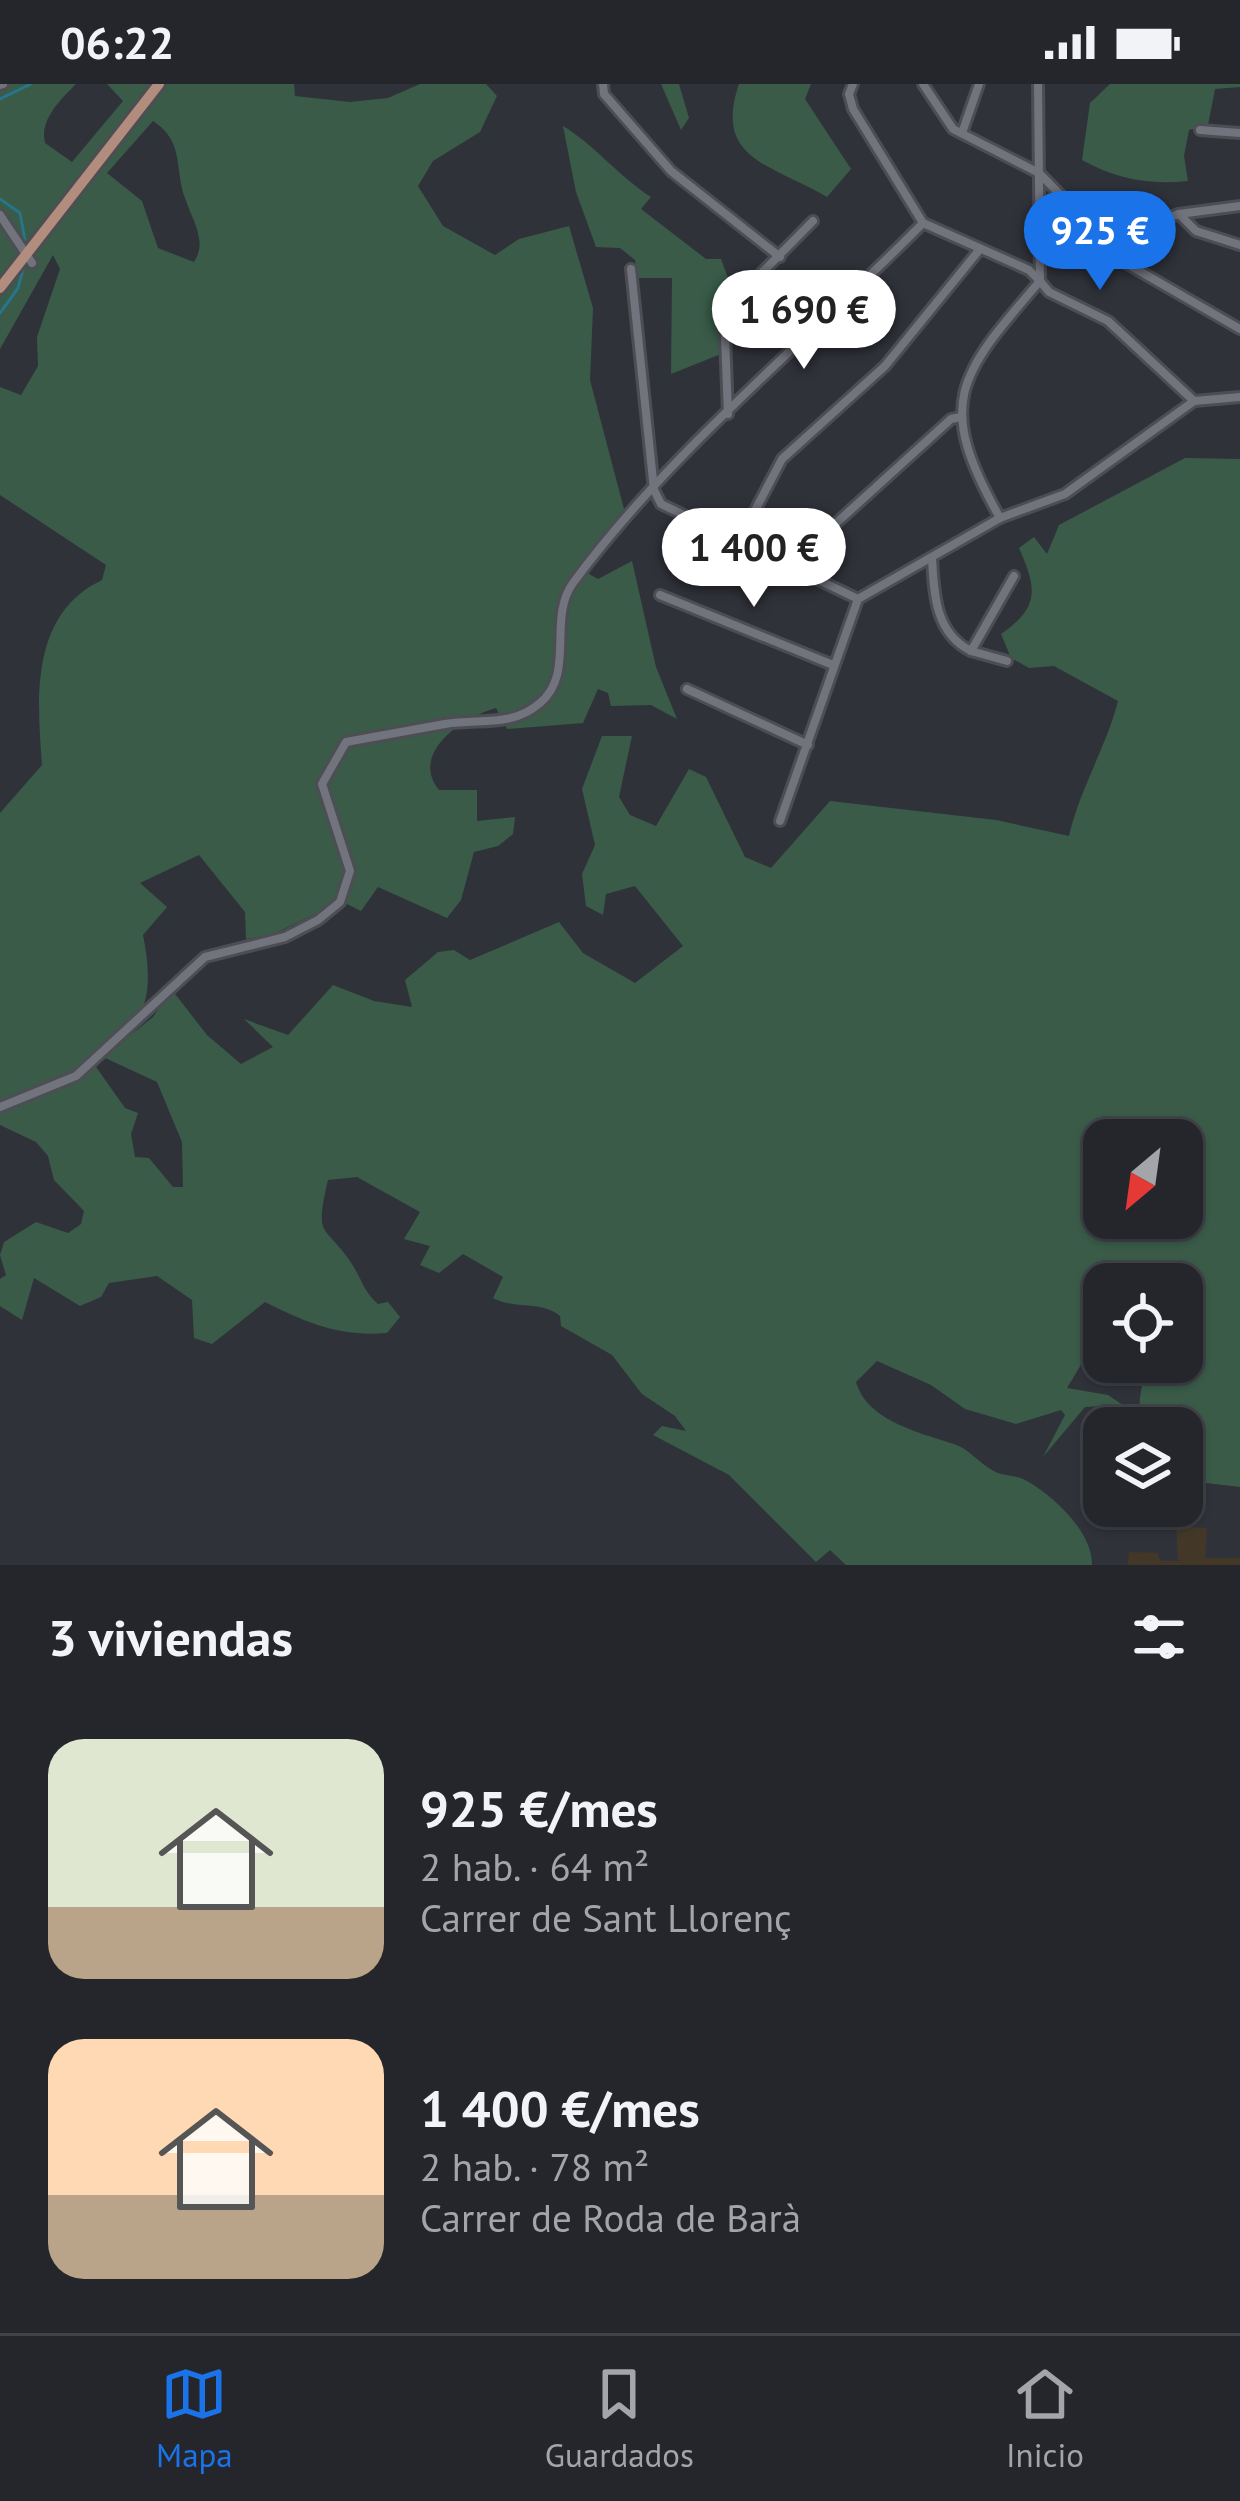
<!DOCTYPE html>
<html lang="es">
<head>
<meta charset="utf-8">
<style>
	:root { --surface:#24262c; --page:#303238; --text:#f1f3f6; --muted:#a3a5a9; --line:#414348; --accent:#1a73e8 }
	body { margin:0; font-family:"PT Sans",sans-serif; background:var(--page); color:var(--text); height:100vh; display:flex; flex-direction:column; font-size:45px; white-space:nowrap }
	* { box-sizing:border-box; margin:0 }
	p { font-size:39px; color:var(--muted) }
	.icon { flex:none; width:66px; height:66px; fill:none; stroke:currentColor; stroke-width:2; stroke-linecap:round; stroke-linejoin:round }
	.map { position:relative; height:1481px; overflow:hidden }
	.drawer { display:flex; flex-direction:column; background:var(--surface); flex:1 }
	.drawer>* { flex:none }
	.needle { width:78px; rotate:209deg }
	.controls { position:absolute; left:1083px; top:1035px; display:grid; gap:24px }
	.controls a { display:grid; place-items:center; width:120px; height:120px; border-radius:24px; background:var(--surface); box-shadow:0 3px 9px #0004,0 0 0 3px var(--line); font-size:60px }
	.price { position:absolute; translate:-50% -102px; padding:0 27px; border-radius:42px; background:#fff; color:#222; font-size:39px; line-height:78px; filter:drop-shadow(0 3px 6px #0008) }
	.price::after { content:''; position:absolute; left:50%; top:72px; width:36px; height:27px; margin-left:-18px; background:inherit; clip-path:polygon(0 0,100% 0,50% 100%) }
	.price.selected { background:var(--accent); color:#fff }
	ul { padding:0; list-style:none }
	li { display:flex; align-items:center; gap:36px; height:300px; padding:0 48px }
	li span { display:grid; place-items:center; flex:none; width:336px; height:240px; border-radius:36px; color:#555 }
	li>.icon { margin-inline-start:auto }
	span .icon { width:144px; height:144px; fill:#fffc; stroke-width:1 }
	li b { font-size:51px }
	h2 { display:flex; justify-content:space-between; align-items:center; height:144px; padding:0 48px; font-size:51px }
	.status { display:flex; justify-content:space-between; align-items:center; height:84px; padding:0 60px; background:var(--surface); direction:ltr }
	.status svg { height:33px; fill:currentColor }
	.tab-bar { display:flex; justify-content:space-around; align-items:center; height:168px; border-top:3px solid var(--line); background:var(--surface); font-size:33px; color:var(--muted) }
	.tab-bar a { display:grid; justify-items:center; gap:6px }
	.tab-bar .selected { color:var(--accent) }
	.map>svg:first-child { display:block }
	.medical { fill:#433828 }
	.green { fill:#395b48; fill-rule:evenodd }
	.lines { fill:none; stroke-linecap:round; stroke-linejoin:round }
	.stream { stroke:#27758a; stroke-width:3 }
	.minor-casing { stroke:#4c4e54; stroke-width:14 }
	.major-casing { stroke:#4c4e54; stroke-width:16 }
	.minor { stroke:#71737d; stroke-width:8 }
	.major { stroke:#b28c7c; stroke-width:10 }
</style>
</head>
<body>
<div class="status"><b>06:22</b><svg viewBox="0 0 49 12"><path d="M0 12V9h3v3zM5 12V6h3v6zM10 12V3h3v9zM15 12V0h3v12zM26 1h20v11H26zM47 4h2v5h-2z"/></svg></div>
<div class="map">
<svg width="1240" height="1481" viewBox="0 0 1240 1481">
	<rect width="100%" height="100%" fill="#30323a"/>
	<path class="medical" d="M1176,1442L1207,1444L1205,1474H1240V1481H1128L1129,1468L1157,1469L1160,1476L1178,1477Z"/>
	<g class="green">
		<path d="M0,0H76C61,15 39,36 45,59L72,78L123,17L107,0H294L295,12L350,18L388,14L420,0H486L497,12L480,48L433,77L418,102L443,142L495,171L519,155L569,142L593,224L590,296L624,425L578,484L598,495L632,477L656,583L677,635L651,621L611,622L608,609L598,605L583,639L507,645L496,624C463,633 409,669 439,706H477V737L515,733L513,750L498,762L474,768L461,816L447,834L378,803L361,827L341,817L274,850L246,855L245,828L199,771L140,799L167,823L143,851C148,876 153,912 137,934C106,974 47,1005 0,1016V729L42,681C37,615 30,530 102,496L106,481L0,411V303L21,311L38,282L37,253L60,185L53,171L0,265ZM153,37C185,58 174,84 185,114C192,136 208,157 194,178L158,164L142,117L107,89Z"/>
		<path d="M661,0H679L689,34L681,46Z"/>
		<path d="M739,0H811L805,15L851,85L827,113C772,80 713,76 739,0Z"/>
		<path d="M1110,0H1240V3L1215,5L1208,41L1189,46L1184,72L1188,97C1149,101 1116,95 1082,76L1090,19Z"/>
		<path d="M563,42C596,62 618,92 651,113L641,125L706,175H721L734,210L721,225V270L671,290L672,194H638L635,176L620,164L596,163L576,108Z"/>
		<path d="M1185,374L1240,375V1403L1182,1396V1344H1150C1132,1327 1143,1310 1143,1289L1125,1278H1182V1200H1104V1275L1085,1274L1067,1304L1108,1311L1123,1321L1085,1323L1043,1373L1065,1331L1061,1326L1016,1340L965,1325L931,1301L877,1277L856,1298C867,1337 921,1349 954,1360C969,1365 978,1378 992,1386C1003,1393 1015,1390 1027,1397C1054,1412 1093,1449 1092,1481H846L830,1466L816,1478L729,1391L653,1351L662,1342L686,1347L675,1332L642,1310L612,1271L561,1242L560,1232C541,1216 515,1226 493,1214L503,1193L463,1170L439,1189L420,1181L430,1162L404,1155L420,1128L357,1093L328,1096C314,1157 324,1138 352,1180C362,1196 364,1208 378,1220L388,1218L400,1233L387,1249C339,1253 307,1239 265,1218L212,1260L194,1254L192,1216L157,1192L109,1199L101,1213L80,1222L34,1194L22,1236L0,1222V1195L6,1191L0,1171L4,1158L36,1138L68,1149L81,1140L84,1127L54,1096L48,1072L36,1058L0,1041V1022L40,1013L94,980L125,1024L138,1029L131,1050L135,1073L149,1074L173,1103H183L182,1058L157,998L103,973L153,933L172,906L207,951L241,980L273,963L244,935L288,951L333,901L374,917L412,923L405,896L438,868L454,866L470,876L559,838L583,869L635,899L683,862L635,802L606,810L603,831L586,822L582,790L595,761L582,705L602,652H632L619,713L630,731L656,742L689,685L706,693L745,773L771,784L830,717L996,736L1069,752C1080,704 1106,664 1118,617L1054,582L1029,584L1011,574L1001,550C1040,523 1037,505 1019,464L1034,453L1047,470L1059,441ZM1104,1056H1182V1134H1104Z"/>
	</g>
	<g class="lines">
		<g class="stream">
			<path d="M0,15L31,0"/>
			<path d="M0,115L20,129L26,162"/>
			<path d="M0,229L18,204L25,178"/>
		</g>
		<g class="minor-casing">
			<g id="minor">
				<path d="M603,0L604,10L671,87L780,173"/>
				<path d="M853,0L849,10L853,25L923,139L1029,186L1040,197C957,293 935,319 1000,434"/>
				<path d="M923,0L953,45L1039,89L1129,181L1240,245"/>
				<path d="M1038,0L1040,197L1049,208L1108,237L1194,317"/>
				<path d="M0,1L3,0"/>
				<path d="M1200,46L1240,49"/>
				<path d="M962,49L979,0"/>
				<path d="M1179,130L1196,147L1240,161"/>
				<path d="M0,131L32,179"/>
				<path d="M1105,154L1179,130L1240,122"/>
				<path d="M631,185L654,406L661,420L858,515"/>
				<path d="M1194,317L1240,313"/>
				<path d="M728,330L724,227L813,137"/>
				<path d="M739,457L782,375L885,282L980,165"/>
				<path d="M932,474C934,510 935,549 971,567L1014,492"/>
				<path d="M790,481L951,335L961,333"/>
				<path d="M660,511L833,581"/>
				<path d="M971,567L1007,577"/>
				<path d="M687,605L808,661"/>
				<path d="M780,737L858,515L1000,434L1065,410L1194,317"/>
				<path d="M0,1023L76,992L205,873L285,853L318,836L340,818L350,787L322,700L346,658C378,652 412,646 445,640C479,634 511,644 540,619C576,589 547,535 573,499C671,366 807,257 923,139"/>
			</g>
		</g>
		<g class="major-casing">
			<path id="major" d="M0,204L159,0"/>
		</g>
		<use href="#minor" class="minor"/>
		<use href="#major" class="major"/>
	</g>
</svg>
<div class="controls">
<a><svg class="needle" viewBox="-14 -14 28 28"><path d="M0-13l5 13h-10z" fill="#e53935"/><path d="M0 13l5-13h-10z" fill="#a3a5a9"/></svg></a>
<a><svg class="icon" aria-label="locate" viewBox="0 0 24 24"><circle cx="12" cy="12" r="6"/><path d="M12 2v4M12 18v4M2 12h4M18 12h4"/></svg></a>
<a><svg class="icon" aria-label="layers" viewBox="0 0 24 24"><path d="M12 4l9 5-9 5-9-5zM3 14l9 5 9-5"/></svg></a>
</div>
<b class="price selected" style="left:1100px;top:209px">925 €</b>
<b class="price" style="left:804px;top:288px">1 690 €</b>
<b class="price" style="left:754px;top:526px">1 400 €</b>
</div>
<section class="drawer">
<h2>3 viviendas<svg class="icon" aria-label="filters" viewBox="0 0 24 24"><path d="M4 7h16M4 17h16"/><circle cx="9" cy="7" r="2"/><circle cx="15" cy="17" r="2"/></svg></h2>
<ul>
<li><span style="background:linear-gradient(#dfe7d0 70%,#b9a48a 0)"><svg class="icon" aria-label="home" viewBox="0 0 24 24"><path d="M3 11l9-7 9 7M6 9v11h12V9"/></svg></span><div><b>925 €/mes</b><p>2 hab. · 64 m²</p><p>Carrer de Sant Llorenç</p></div></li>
<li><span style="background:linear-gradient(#ffd9b3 65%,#b9a48a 0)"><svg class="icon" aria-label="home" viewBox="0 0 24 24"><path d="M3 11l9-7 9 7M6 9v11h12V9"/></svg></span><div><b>1 400 €/mes</b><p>2 hab. · 78 m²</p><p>Carrer de Roda de Barà</p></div></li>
</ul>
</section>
<nav class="tab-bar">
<a class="selected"><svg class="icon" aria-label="map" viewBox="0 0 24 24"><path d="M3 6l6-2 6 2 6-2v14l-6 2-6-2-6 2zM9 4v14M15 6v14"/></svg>Mapa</a>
<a><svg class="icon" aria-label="saved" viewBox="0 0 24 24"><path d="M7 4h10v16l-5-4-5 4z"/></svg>Guardados</a>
<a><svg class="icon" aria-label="home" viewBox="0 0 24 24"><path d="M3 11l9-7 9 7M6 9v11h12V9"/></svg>Inicio</a>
</nav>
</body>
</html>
